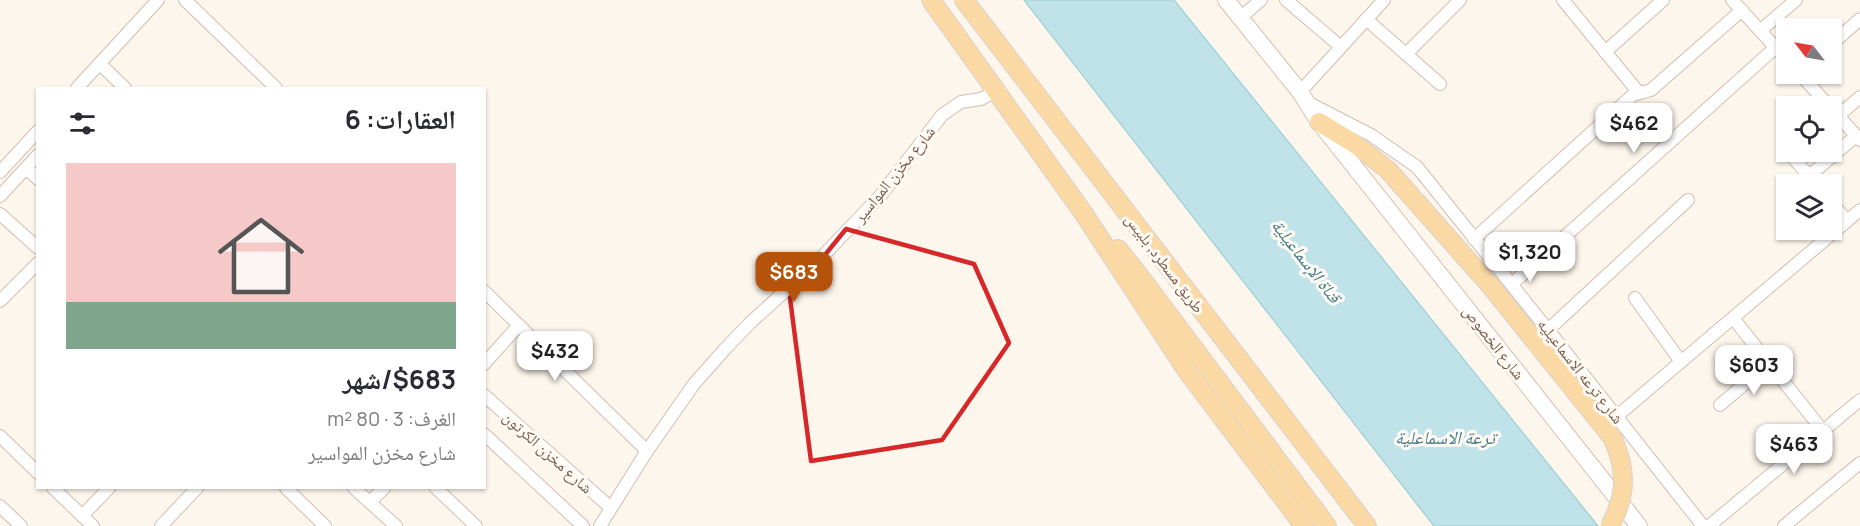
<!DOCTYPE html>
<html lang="ar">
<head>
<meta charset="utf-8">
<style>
	:root { --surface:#fff; --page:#f7f7f7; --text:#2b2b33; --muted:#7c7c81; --accent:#b45309 }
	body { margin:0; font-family:Manrope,"Noto Naskh Arabic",sans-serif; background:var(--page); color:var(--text); direction:rtl; height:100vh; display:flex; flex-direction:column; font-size:22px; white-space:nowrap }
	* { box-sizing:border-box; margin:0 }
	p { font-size:20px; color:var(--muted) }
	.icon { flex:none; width:33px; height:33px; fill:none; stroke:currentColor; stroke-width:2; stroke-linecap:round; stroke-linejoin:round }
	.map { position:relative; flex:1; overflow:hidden; direction:ltr }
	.side { position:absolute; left:36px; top:87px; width:450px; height:402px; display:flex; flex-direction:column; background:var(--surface); border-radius:0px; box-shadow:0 2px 4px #0004; direction:rtl }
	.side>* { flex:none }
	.needle { width:39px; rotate:301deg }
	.fabs { position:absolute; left:1776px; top:18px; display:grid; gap:12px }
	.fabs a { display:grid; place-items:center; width:66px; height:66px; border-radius:0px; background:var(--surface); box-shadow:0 2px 4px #0004; font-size:30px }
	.price { position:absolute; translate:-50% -51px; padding:0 14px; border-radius:12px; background:#fff; color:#222; font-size:20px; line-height:39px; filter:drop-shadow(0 2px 3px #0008) }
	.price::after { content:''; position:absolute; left:50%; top:36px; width:18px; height:14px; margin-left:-9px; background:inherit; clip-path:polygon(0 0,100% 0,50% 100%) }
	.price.active { background:var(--accent); color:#fff }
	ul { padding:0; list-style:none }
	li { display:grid; align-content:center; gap:12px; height:318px; padding:0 30px }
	li span { display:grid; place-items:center; height:186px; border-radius:0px; color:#555 }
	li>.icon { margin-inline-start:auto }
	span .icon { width:108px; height:108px; fill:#fffc; stroke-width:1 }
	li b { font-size:26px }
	h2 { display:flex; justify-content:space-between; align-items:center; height:72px; padding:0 30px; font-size:26px }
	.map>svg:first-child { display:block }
	.water { fill:#bfe3e8; stroke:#a5d3da; stroke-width:1.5 }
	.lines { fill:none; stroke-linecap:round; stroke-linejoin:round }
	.street-casing { stroke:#d1beb0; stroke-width:14 }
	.secondary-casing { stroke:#d6c0b0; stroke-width:18 }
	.primary-casing { stroke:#dad1cd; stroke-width:20 }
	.street { stroke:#fff; stroke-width:12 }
	.secondary { stroke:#fff; stroke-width:16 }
	.primary { stroke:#fbd9a5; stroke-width:18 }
	.primary-bridge-casing { stroke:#dad1cd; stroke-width:20; stroke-linecap:butt }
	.primary-bridge { stroke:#fbd9a5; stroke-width:18 }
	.marked { fill:none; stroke:#d62828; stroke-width:4.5; stroke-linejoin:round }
	.labels { text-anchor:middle; stroke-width:6; stroke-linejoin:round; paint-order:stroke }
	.street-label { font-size:16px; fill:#7a5c4d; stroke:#fffaf3 }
	.water-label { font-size:18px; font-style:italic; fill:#437c86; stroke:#fffaf3 }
</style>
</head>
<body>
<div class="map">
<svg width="1860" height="526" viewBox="0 0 1860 526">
	<rect width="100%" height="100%" fill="#fdf6ec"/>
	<path class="water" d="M1024,0H1174L1598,526H1434Z"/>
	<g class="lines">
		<g class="street-casing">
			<g id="street">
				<path d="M185,0L276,88"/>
				<path d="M1286,0L1341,47"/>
				<path d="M1563,0L1639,93"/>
				<path d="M1732,0L1786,59"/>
				<path d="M1240,18L1261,0"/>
				<path d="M1366,19L1440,84"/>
				<path d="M1761,30L1796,0"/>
				<path d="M1832,44L1860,19"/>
				<path d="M1605,52L1663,0"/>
				<path d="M1406,54L1460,0"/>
				<path d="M100,64L125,88"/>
				<path d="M1800,74L1829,106"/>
				<path d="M77,88L158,0"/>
				<path d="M1300,92L1384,0"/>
				<path d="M1307,102L1371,135L1417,167L1548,330L1703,526"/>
				<path d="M1832,109L1860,140"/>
				<path d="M1838,116L1860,97"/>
				<path d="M1788,152L1816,184"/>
				<path d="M26,168L38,179"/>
				<path d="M0,172L38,131"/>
				<path d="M1809,176L1856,136"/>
				<path d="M0,196L38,155"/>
				<path d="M1832,203L1847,221"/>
				<path d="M0,214L38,248"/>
				<path d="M1474,239L1633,95L1651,90L1742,10"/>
				<path d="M1512,284L1776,47"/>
				<path d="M484,291L647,451"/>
				<path d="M1635,298L1681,362"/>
				<path d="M0,301L38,263"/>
				<path d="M1733,318L1823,431"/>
				<path d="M1548,330L1688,200"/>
				<path d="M484,364L519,325"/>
				<path d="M484,395L611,508"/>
				<path d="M1720,405L1769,363"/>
				<path d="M1617,416L1860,210"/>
				<path d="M484,434L583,526"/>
				<path d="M0,436L38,473"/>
				<path d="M53,488L93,526"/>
				<path d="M286,488L325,526"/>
				<path d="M354,488L396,526"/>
				<path d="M436,488L476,526"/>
				<path d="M370,502L384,488"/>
				<path d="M0,506L21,526"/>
				<path d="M82,516L109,488"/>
				<path d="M161,526L197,488"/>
				<path d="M600,526L647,451L694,384L725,349L750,323L819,260L881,195L942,115L961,102L981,99L996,91"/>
				<path d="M1709,526L1860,400"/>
				<path d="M1784,526L1860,463"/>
			</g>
		</g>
		<g class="secondary-casing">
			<path id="secondary" d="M1226,0L1300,92L1319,122L1639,526"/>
		</g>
		<g class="primary-casing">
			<g id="primary">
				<path d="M931,0L1084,214L1187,371L1304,526"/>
				<path d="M964,0L1367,526"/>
				<path d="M1319,122L1355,144L1388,170L1489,284"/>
				<path d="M1118,249L1141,278L1327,526"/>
			</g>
		</g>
		<use href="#street" class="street"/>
		<use href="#secondary" class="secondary"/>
		<use href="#primary" class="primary"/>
		<g class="primary-bridge-casing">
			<path id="primary-bridge" d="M1489,284L1612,437C1627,469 1627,494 1610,526"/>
		</g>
		<use href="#primary-bridge" class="primary-bridge"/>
	</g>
	<path class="marked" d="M846,229L974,264L1009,343L942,440L811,461L790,298Z"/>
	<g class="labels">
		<g class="street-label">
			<text transform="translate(894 174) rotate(-51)" y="6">شارع مخزن المواسير</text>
			<text transform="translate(1165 263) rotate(53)" y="6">طريق مسطرد, بلبيس</text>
			<text transform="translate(1494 342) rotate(52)" y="6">شارع الخصوص</text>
			<text transform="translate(1581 371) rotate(52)" y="6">شارع ترعه الاسماعيليه</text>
			<text transform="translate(548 452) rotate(42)" y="6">شارع مخزن الكرتون</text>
		</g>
		<g class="water-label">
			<text transform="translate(1306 261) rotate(52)" y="6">قناة الإسماعيلية</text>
			<text x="1445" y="444">ترعة الاسماعلية</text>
		</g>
	</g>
</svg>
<div class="fabs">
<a><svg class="needle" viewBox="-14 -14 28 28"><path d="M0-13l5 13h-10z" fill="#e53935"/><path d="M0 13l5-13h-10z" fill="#7c7c81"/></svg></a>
<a><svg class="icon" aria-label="locate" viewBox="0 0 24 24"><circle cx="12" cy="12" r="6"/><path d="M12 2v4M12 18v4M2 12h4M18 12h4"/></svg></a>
<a><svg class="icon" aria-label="layers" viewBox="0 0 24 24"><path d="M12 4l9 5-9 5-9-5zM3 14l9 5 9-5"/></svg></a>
</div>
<b class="price" style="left:1634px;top:154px">$462</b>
<b class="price" style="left:1530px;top:283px">$1,320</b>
<b class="price active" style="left:794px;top:303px">$683</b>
<b class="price" style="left:555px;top:382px">$432</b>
<b class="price" style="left:1754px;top:396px">$603</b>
<b class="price" style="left:1794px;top:475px">$463</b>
<section class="side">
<h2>العقارات: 6<svg class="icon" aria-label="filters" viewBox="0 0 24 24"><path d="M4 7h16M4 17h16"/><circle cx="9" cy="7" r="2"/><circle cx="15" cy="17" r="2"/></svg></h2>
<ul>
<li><span style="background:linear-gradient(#f6c9c9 75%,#7fa58c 0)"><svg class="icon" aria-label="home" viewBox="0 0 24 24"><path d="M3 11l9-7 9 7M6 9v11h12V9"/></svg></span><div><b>$683/شهر</b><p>الغرف: 3 · 80 m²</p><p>شارع مخزن المواسير</p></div></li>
</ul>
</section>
</div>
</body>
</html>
